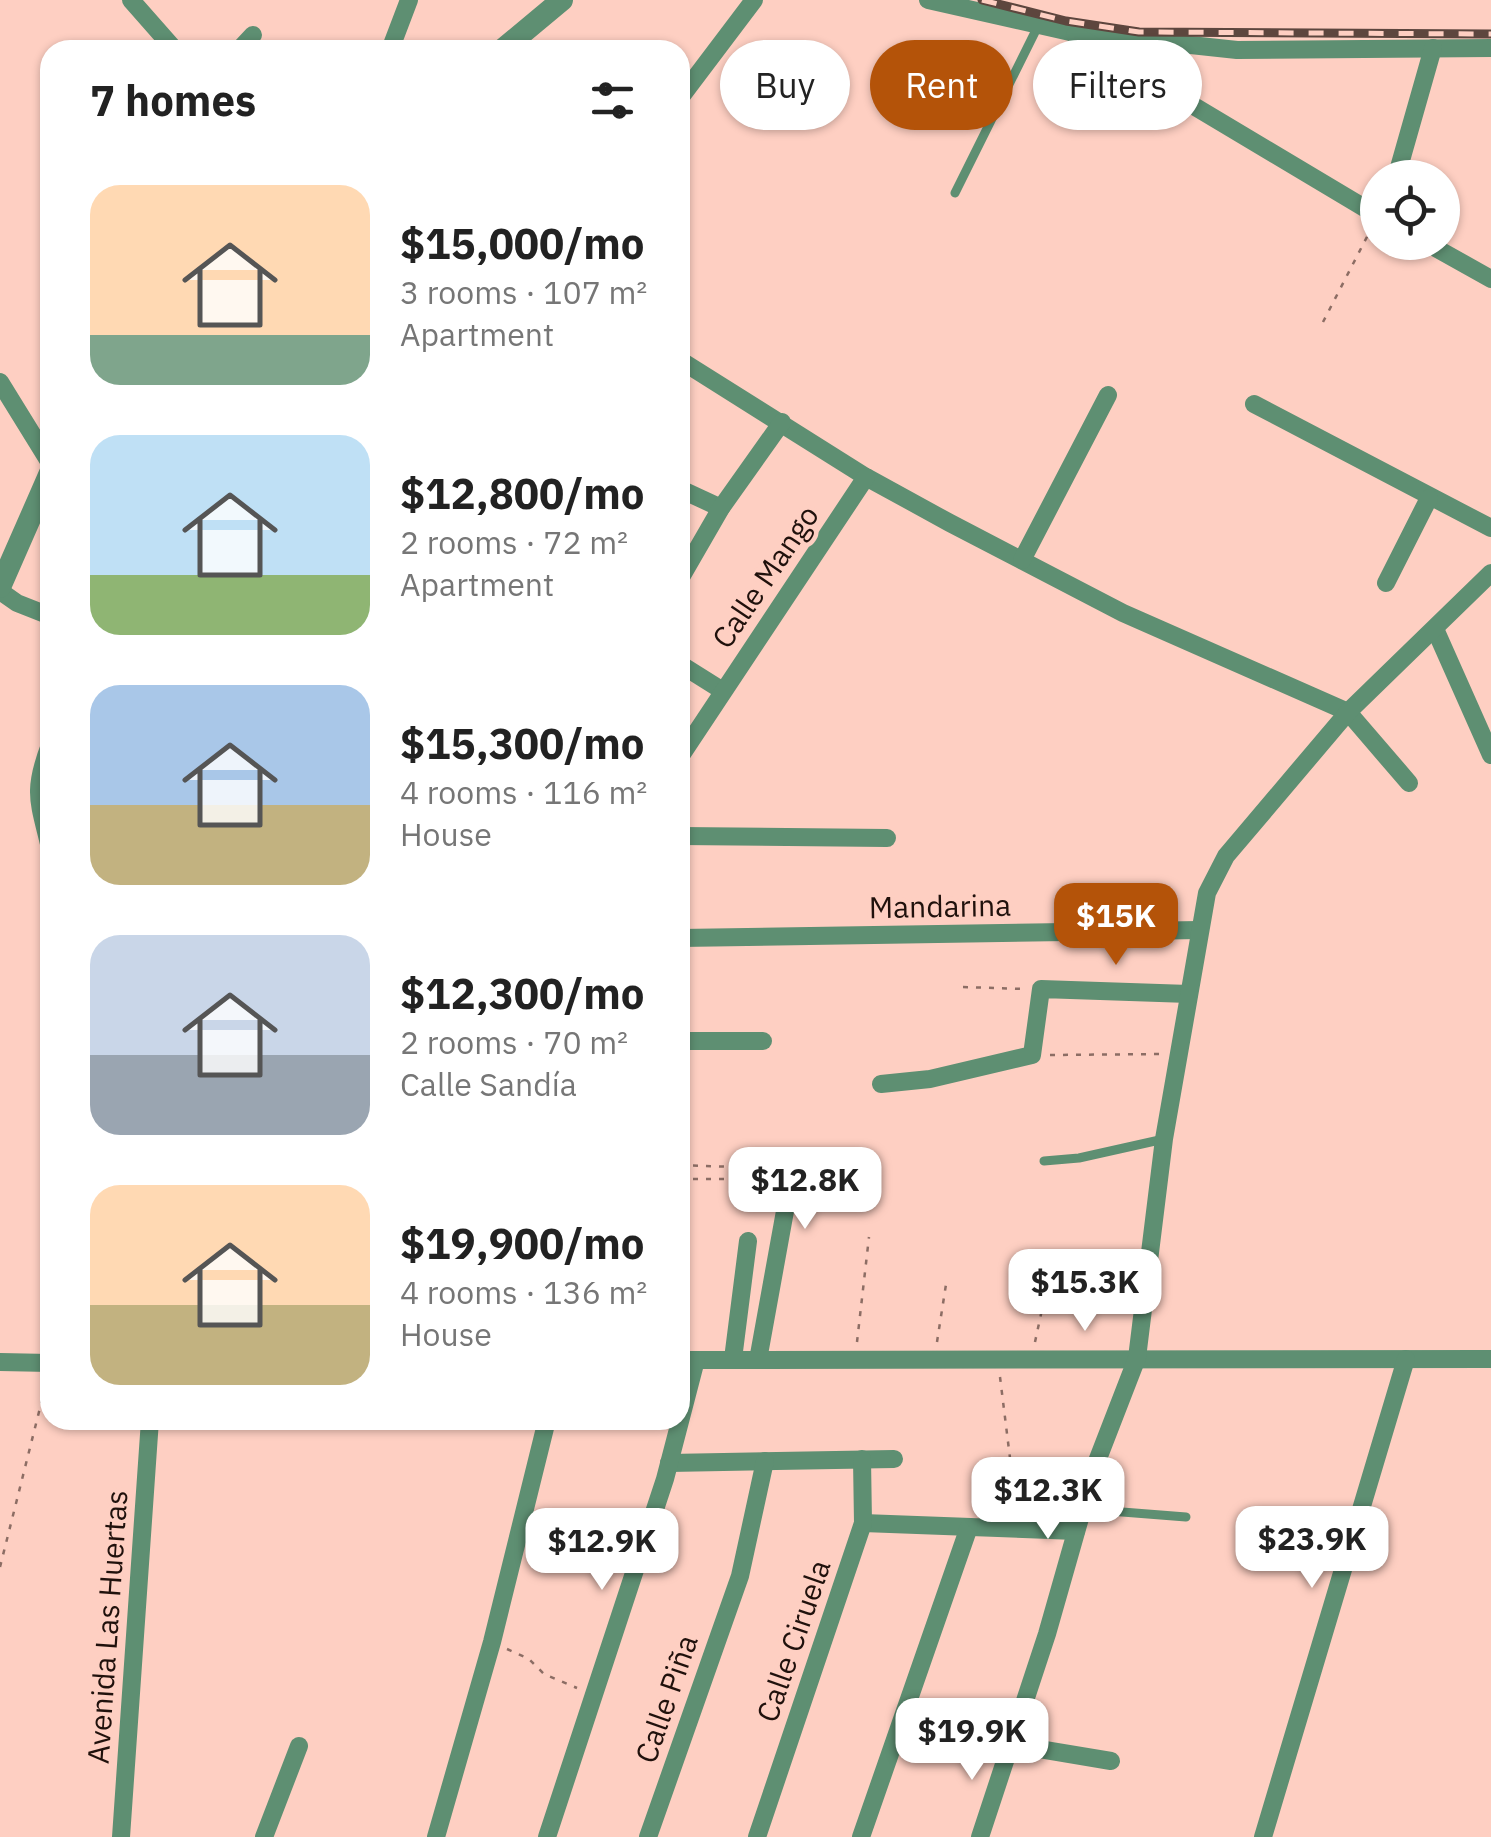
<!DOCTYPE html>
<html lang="en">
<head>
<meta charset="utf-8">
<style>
	:root { --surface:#fff; --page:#f6f6f6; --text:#222; --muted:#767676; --accent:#b45309 }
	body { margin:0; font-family:"IBM Plex Sans",sans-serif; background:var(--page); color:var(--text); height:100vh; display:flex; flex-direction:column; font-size:38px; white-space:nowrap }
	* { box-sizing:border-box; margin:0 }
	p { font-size:32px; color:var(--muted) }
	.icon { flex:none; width:55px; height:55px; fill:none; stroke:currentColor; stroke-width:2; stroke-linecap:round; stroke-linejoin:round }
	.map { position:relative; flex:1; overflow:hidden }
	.panel { position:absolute; left:40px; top:40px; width:650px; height:1390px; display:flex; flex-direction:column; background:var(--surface); border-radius:30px; box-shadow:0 2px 8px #0004 }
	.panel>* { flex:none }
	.guide { position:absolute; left:720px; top:40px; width:620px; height:90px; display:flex; gap:20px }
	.controls { position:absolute; left:1360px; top:160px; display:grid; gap:20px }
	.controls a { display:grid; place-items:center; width:100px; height:100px; border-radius:50%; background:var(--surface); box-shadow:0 2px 8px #0004; font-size:50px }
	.price { position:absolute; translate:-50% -85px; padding:0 22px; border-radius:20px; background:#fff; color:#222; font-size:32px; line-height:65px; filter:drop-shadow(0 2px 5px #0008) }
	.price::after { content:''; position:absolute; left:50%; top:60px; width:30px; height:22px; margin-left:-15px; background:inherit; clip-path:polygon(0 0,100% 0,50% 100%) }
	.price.selected { background:var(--accent); color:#fff }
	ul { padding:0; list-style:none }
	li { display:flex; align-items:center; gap:30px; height:250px; padding:0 50px }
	li span { display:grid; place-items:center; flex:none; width:280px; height:200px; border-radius:30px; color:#555 }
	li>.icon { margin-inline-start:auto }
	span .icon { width:120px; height:120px; fill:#fffc; stroke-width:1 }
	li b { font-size:42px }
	h2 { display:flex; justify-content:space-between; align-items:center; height:120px; padding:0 50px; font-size:42px }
	.chip { padding:0 35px; border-radius:45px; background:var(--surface); box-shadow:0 2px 8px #0004; font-size:35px; line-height:90px }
	.chip.selected { background:var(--accent); color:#fff }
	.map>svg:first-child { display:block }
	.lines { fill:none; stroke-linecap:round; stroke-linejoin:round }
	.path { stroke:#8c6d64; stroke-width:2.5; stroke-dasharray:5 8; stroke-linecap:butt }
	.service { stroke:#5e8f72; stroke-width:9 }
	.minor { stroke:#5e8f72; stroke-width:18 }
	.tertiary { stroke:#5e8f72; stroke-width:22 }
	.rail-casing { stroke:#5d463e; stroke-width:9 }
	.rail { stroke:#fecfc2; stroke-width:5; stroke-dasharray:15; stroke-linecap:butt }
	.labels { text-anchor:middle; stroke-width:9; stroke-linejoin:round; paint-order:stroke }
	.street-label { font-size:30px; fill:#20110c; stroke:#fecfc2 }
</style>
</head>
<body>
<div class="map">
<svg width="1491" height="1837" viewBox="0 0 1491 1837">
	<rect width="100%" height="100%" fill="#fecfc2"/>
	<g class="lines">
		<g class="path">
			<path d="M1323,322L1370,231"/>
			<path d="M963,987L1025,989"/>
			<path d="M1050,1055L1162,1054"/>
			<path d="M680,1165L735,1167"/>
			<path d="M680,1179H733"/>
			<path d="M857,1342L869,1237"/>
			<path d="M937,1342L947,1278"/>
			<path d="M1035,1342L1046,1291"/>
			<path d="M1000,1377L1010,1458L1075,1465"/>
			<path d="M0,1567L47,1380"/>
			<path d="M507,1649L529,1659L544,1674L577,1688"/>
		</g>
		<g class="service">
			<path d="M955,193L1038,26"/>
			<path d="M1044,1161L1079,1158L1164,1139"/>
			<path d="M1084,1509L1186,1517"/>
		</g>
		<g class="minor">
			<path d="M131,0L175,50"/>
			<path d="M928,0L1070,32L1237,50L1491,48"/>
			<path d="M1075,35L1378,216"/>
			<path d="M239,50L253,35"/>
			<path d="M390,50L409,0"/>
			<path d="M680,98L754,0"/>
			<path d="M1396,178L1433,48"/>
			<path d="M1425,242L1491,279"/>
			<path d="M680,360L866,477L950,523L1123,613L1348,712L1409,783"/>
			<path d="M0,382L50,463"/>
			<path d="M1254,404L1491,528"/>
			<path d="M680,489L721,508"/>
			<path d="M1022,560L1108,395"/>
			<path d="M680,579L721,508L782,422"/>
			<path d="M1386,583L1429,498"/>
			<path d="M0,591L17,603L50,616"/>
			<path d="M1435,629L1491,755"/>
			<path d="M680,664L723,691"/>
			<path d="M50,745C32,792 39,801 50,848"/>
			<path d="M680,757L866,477"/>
			<path d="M680,836L887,838"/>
			<path d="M680,938L1200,930"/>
			<path d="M680,1041H763"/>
			<path d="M881,1084L930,1079L1032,1055L1041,989L1189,994"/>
			<path d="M749,1179L791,1178L758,1360"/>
			<path d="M733,1359L748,1241"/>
			<path d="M680,1360L1491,1359"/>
			<path d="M0,1362L50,1363"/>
			<path d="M669,1463L894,1459"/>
			<path d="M863,1523L1076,1531"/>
			<path d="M1009,1744L1111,1761"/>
			<path d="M121,1837L150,1420"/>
			<path d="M264,1837L299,1746"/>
			<path d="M436,1837L492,1642L547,1420"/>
			<path d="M547,1837L665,1479L696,1360"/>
			<path d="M648,1837L740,1576L765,1461"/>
			<path d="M757,1837L863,1523L862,1459"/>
			<path d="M861,1837L969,1527"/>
			<path d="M980,1837L1047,1634L1094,1469L1137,1358L1164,1139L1207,893L1226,856L1348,712L1491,573"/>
			<path d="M1263,1837L1406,1359"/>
		</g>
		<g class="tertiary">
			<path d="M502,50L562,0"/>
			<path d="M0,587L50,473"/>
		</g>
		<g class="rail-casing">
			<path id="rail" d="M982,0L1066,21L1139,32L1491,34"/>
		</g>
		<use href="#rail" class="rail"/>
	</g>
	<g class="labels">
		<g class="street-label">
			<text transform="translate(766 577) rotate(-56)" y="10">Calle Mango</text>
			<text transform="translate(940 907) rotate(-1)" y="10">Mandarina</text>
			<text transform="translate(108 1627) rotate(-86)" y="10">Avenida Las Huertas</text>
			<text transform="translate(794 1641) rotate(-71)" y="10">Calle Ciruela</text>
			<text transform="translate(667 1699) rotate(-71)" y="10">Calle Piña</text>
		</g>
	</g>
</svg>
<div class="controls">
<a><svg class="icon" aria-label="locate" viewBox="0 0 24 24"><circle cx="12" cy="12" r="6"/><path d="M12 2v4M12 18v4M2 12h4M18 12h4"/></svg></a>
</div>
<b class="price selected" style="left:1116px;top:968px">$15K</b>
<b class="price" style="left:805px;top:1232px">$12.8K</b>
<b class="price" style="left:1085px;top:1334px">$15.3K</b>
<b class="price" style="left:1048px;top:1542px">$12.3K</b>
<b class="price" style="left:1312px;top:1591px">$23.9K</b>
<b class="price" style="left:602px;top:1593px">$12.9K</b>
<b class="price" style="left:972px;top:1783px">$19.9K</b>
<div class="guide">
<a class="chip">Buy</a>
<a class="chip selected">Rent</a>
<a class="chip">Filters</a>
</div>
<section class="panel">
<h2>7 homes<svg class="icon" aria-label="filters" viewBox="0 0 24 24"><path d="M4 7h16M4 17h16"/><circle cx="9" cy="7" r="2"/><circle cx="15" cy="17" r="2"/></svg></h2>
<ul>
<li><span style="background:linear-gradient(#ffd9b3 75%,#7fa58c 0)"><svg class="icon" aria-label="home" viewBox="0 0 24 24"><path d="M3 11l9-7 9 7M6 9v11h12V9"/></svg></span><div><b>$15,000/mo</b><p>3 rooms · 107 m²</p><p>Apartment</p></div></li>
<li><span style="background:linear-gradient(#bfe0f5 70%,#8fb573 0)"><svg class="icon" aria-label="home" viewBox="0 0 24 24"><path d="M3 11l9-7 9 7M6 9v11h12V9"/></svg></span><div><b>$12,800/mo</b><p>2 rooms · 72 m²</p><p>Apartment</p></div></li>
<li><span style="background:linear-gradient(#a9c7e8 60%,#c2b280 0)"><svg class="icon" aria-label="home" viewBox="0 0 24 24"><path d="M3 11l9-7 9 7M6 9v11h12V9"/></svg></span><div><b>$15,300/mo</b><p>4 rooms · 116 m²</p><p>House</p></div></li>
<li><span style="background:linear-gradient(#c9d6e8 60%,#9aa5b1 0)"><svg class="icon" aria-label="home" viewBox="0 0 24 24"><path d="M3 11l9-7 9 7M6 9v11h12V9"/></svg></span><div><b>$12,300/mo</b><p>2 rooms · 70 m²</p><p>Calle Sandía</p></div></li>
<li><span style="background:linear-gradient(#ffd9b3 60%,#c2b280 0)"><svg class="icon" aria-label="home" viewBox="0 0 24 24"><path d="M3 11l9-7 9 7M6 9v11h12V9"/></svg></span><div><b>$19,900/mo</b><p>4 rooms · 136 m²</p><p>House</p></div></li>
</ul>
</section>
</div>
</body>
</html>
